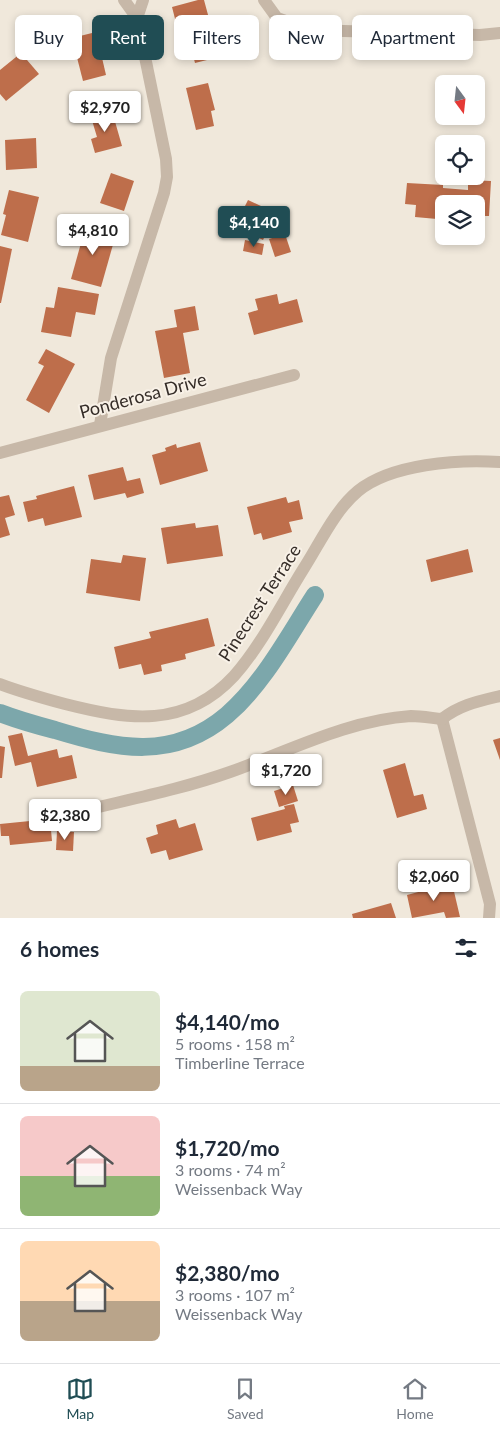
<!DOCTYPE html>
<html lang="en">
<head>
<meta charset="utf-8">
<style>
	:root { --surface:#fff; --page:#f2f2f3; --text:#1f2937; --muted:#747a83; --line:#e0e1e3; --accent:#204d54 }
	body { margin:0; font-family:Lato,sans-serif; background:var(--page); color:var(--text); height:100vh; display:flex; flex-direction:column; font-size:19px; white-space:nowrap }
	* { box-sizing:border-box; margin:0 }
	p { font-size:16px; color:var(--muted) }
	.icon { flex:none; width:28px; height:28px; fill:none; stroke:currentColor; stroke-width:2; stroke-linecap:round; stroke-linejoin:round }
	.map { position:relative; height:918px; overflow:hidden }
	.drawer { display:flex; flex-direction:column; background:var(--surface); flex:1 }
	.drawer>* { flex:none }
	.top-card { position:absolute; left:15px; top:15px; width:470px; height:45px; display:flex; gap:10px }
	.needle { width:32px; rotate:165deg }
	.controls { position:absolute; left:435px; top:75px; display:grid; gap:10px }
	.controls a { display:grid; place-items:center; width:50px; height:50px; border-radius:8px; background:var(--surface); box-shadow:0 2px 8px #0003; font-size:25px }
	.price { position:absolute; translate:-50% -42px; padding:0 11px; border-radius:5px; background:#fff; color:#222; font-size:16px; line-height:32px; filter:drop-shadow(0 1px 2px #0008) }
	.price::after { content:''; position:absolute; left:50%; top:30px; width:15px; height:11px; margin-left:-8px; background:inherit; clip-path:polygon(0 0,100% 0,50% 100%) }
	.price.selected { background:var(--accent); color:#fff }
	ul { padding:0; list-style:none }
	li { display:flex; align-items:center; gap:15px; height:125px; padding:0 20px }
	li+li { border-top:1px solid var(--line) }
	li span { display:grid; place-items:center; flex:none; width:140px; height:100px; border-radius:8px; color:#555 }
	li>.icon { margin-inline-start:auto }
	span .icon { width:60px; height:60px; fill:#fffc; stroke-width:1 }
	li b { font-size:21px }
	h2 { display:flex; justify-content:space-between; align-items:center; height:60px; padding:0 20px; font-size:21px }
	.pill { padding:0 18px; border-radius:8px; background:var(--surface); box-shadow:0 2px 8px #0003; font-size:18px; line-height:45px }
	.pill.selected { background:var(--accent); color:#fff }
	.tab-bar { display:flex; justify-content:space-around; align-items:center; height:70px; border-top:1px solid var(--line); background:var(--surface); font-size:14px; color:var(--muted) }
	.tab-bar a { display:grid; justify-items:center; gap:2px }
	.tab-bar .selected { color:var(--accent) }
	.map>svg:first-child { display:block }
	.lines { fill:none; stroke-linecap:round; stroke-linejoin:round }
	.canal { stroke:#7ca7ab; stroke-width:18 }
	.building { fill:#be6e4b }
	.street { stroke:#c7b8a8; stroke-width:12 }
	.labels { text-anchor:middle; stroke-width:4; stroke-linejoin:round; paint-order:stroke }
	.street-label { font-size:18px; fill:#352d28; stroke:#f8f1e7 }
</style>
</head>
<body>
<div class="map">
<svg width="500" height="918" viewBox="0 0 500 918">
	<rect width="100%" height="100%" fill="#f0e8db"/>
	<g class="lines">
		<path class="canal" d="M0,713C18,720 36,725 55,730C117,749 173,761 227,715C264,683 289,635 315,595"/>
	</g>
	<g class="building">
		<path d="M198,0H204L214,37L210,38L215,58L195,63L191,48L183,50L172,7Z"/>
		<path d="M96,32L106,75L83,81L72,38Z"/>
		<path d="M21,53L39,74L6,101L0,94V70Z"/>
		<path d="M208,83L215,110L211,111L214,126L196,130L186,88Z"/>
		<path d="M112,111L122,146L95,153L91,139L97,137L91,117Z"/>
		<path d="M36,138L37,168L6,170L5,140Z"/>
		<path d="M111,173L134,181L124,211L100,203Z"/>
		<path d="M468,180L491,181L489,216H476V204H444V228L437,227V219L415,217L416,205L405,204L407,183L443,185V188L468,190Z"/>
		<path d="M9,190L39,197L28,242L1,235L6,215L3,214Z"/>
		<path d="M248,200L276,213L263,240L235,226Z"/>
		<path d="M86,225L116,234L101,287L71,279Z"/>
		<path d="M285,234L291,252L275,257L269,239Z"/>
		<path d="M245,240L264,244L262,255L243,251Z"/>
		<path d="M0,246L12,249L1,303H0Z"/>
		<path d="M58,287L99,294L95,315L76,312L71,337L41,332L46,307L54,308Z"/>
		<path d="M277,294L279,304L297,299L303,322L254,335L248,313L258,310L255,299Z"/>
		<path d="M195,306L199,330L183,333L190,373L164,378L155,331L177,327L174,310Z"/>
		<path d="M46,349L75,364L49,413L26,400L44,366L38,363Z"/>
		<path d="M200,442L208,471L160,485L152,455L166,451L165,448L176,444L177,448Z"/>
		<path d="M123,467L127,481L140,478L144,493L127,498L125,493L94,500L88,475Z"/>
		<path d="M74,486L82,517L45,526L43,518L28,522L23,502L37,499L36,496Z"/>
		<path d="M9,495L15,515L5,518L10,535L0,538V497Z"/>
		<path d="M286,497L288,503L299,500L303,519L289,522L292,532L263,540L261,533L254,535L247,507Z"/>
		<path d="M195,523L196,528L218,525L223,556L167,564L161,528Z"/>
		<path d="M468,549L473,572L431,582L426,560Z"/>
		<path d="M123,555L146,558L140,601L86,593L91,559L121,563Z"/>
		<path d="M208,618L215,646L185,654L186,659L161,665L162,671L144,675L141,664L119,669L114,647L151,638L149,632Z"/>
		<path d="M22,733L28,756L57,749L59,758L72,755L77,778L37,787L31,762L15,766L8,736Z"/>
		<path d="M500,738V760L493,740Z"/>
		<path d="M0,746L5,747L2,778H0Z"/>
		<path d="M405,763L414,796L423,794L427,809L397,818L383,770Z"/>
		<path d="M293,785L298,801L279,807L274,791Z"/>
		<path d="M294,804L299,822L290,824L292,832L257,841L251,818L285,809L284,806Z"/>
		<path d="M50,819L52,841L10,845L9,836H1L0,824Z"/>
		<path d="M176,819L179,828L195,823L203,850L169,860L166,850L151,854L146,838L158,834L156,825Z"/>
		<path d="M57,831L74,832L73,851L56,850Z"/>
		<path d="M452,883L460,917L446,918L444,912L412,918L407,895Z"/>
		<path d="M391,903L396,918H353L352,914Z"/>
	</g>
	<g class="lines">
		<g class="street">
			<path d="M124,0L137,18"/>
			<path d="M264,0L277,18L310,30L480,35L500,33"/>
			<path d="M100,425L111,358L164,193L167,177L166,159L137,18L143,0"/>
			<path d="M0,453L294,375"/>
			<path d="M0,684C21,692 43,698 65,704C128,720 185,729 234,676C261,646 282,603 304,568C320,543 335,510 358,491C391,464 458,459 500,462"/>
			<path d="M442,719L490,904L489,918"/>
			<path d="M442,719C459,705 479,701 500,696"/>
			<path d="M82,811C131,799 182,789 230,772C289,751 348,720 411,716C421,716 432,718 442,719"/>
		</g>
	</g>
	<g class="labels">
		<g class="street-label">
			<text transform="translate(143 396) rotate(-15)" y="6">Ponderosa Drive</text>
			<text transform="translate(260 603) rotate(-57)" y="6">Pinecrest Terrace</text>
		</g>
	</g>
</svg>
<div class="controls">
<a><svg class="needle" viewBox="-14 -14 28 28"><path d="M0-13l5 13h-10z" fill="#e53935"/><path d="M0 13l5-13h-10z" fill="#747a83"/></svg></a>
<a><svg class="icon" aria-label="locate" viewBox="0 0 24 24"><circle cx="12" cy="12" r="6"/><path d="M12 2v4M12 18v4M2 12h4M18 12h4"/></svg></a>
<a><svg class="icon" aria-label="layers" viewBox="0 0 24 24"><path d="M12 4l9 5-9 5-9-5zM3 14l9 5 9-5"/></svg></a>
</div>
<b class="price" style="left:105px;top:133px">$2,970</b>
<b class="price selected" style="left:254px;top:248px">$4,140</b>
<b class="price" style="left:93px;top:256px">$4,810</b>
<b class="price" style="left:286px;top:796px">$1,720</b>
<b class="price" style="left:65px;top:841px">$2,380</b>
<b class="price" style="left:434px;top:902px">$2,060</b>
<div class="top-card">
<a class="pill">Buy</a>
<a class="pill selected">Rent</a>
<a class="pill">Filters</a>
<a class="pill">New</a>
<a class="pill">Apartment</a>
</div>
</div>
<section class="drawer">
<h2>6 homes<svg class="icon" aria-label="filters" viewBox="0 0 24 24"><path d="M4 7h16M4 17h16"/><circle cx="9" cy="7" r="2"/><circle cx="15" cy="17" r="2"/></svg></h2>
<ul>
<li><span style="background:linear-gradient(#dfe7d0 75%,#b9a48a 0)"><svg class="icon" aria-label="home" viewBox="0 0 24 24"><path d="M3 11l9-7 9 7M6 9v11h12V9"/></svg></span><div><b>$4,140/mo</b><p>5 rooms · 158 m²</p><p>Timberline Terrace</p></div></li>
<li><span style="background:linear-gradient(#f6c9c9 60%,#8fb573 0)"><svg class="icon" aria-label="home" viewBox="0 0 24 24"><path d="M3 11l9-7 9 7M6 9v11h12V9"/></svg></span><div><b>$1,720/mo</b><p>3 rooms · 74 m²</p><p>Weissenback Way</p></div></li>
<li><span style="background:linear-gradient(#ffd9b3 60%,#b9a48a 0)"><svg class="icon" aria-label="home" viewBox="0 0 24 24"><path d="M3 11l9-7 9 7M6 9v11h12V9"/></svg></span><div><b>$2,380/mo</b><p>3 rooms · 107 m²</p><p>Weissenback Way</p></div></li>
</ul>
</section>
<nav class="tab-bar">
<a class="selected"><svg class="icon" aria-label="map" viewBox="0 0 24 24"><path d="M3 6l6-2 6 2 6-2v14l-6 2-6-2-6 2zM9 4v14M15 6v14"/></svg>Map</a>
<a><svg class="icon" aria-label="saved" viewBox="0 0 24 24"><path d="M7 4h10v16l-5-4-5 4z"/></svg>Saved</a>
<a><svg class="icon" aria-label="home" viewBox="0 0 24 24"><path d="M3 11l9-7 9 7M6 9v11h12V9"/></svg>Home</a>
</nav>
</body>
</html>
